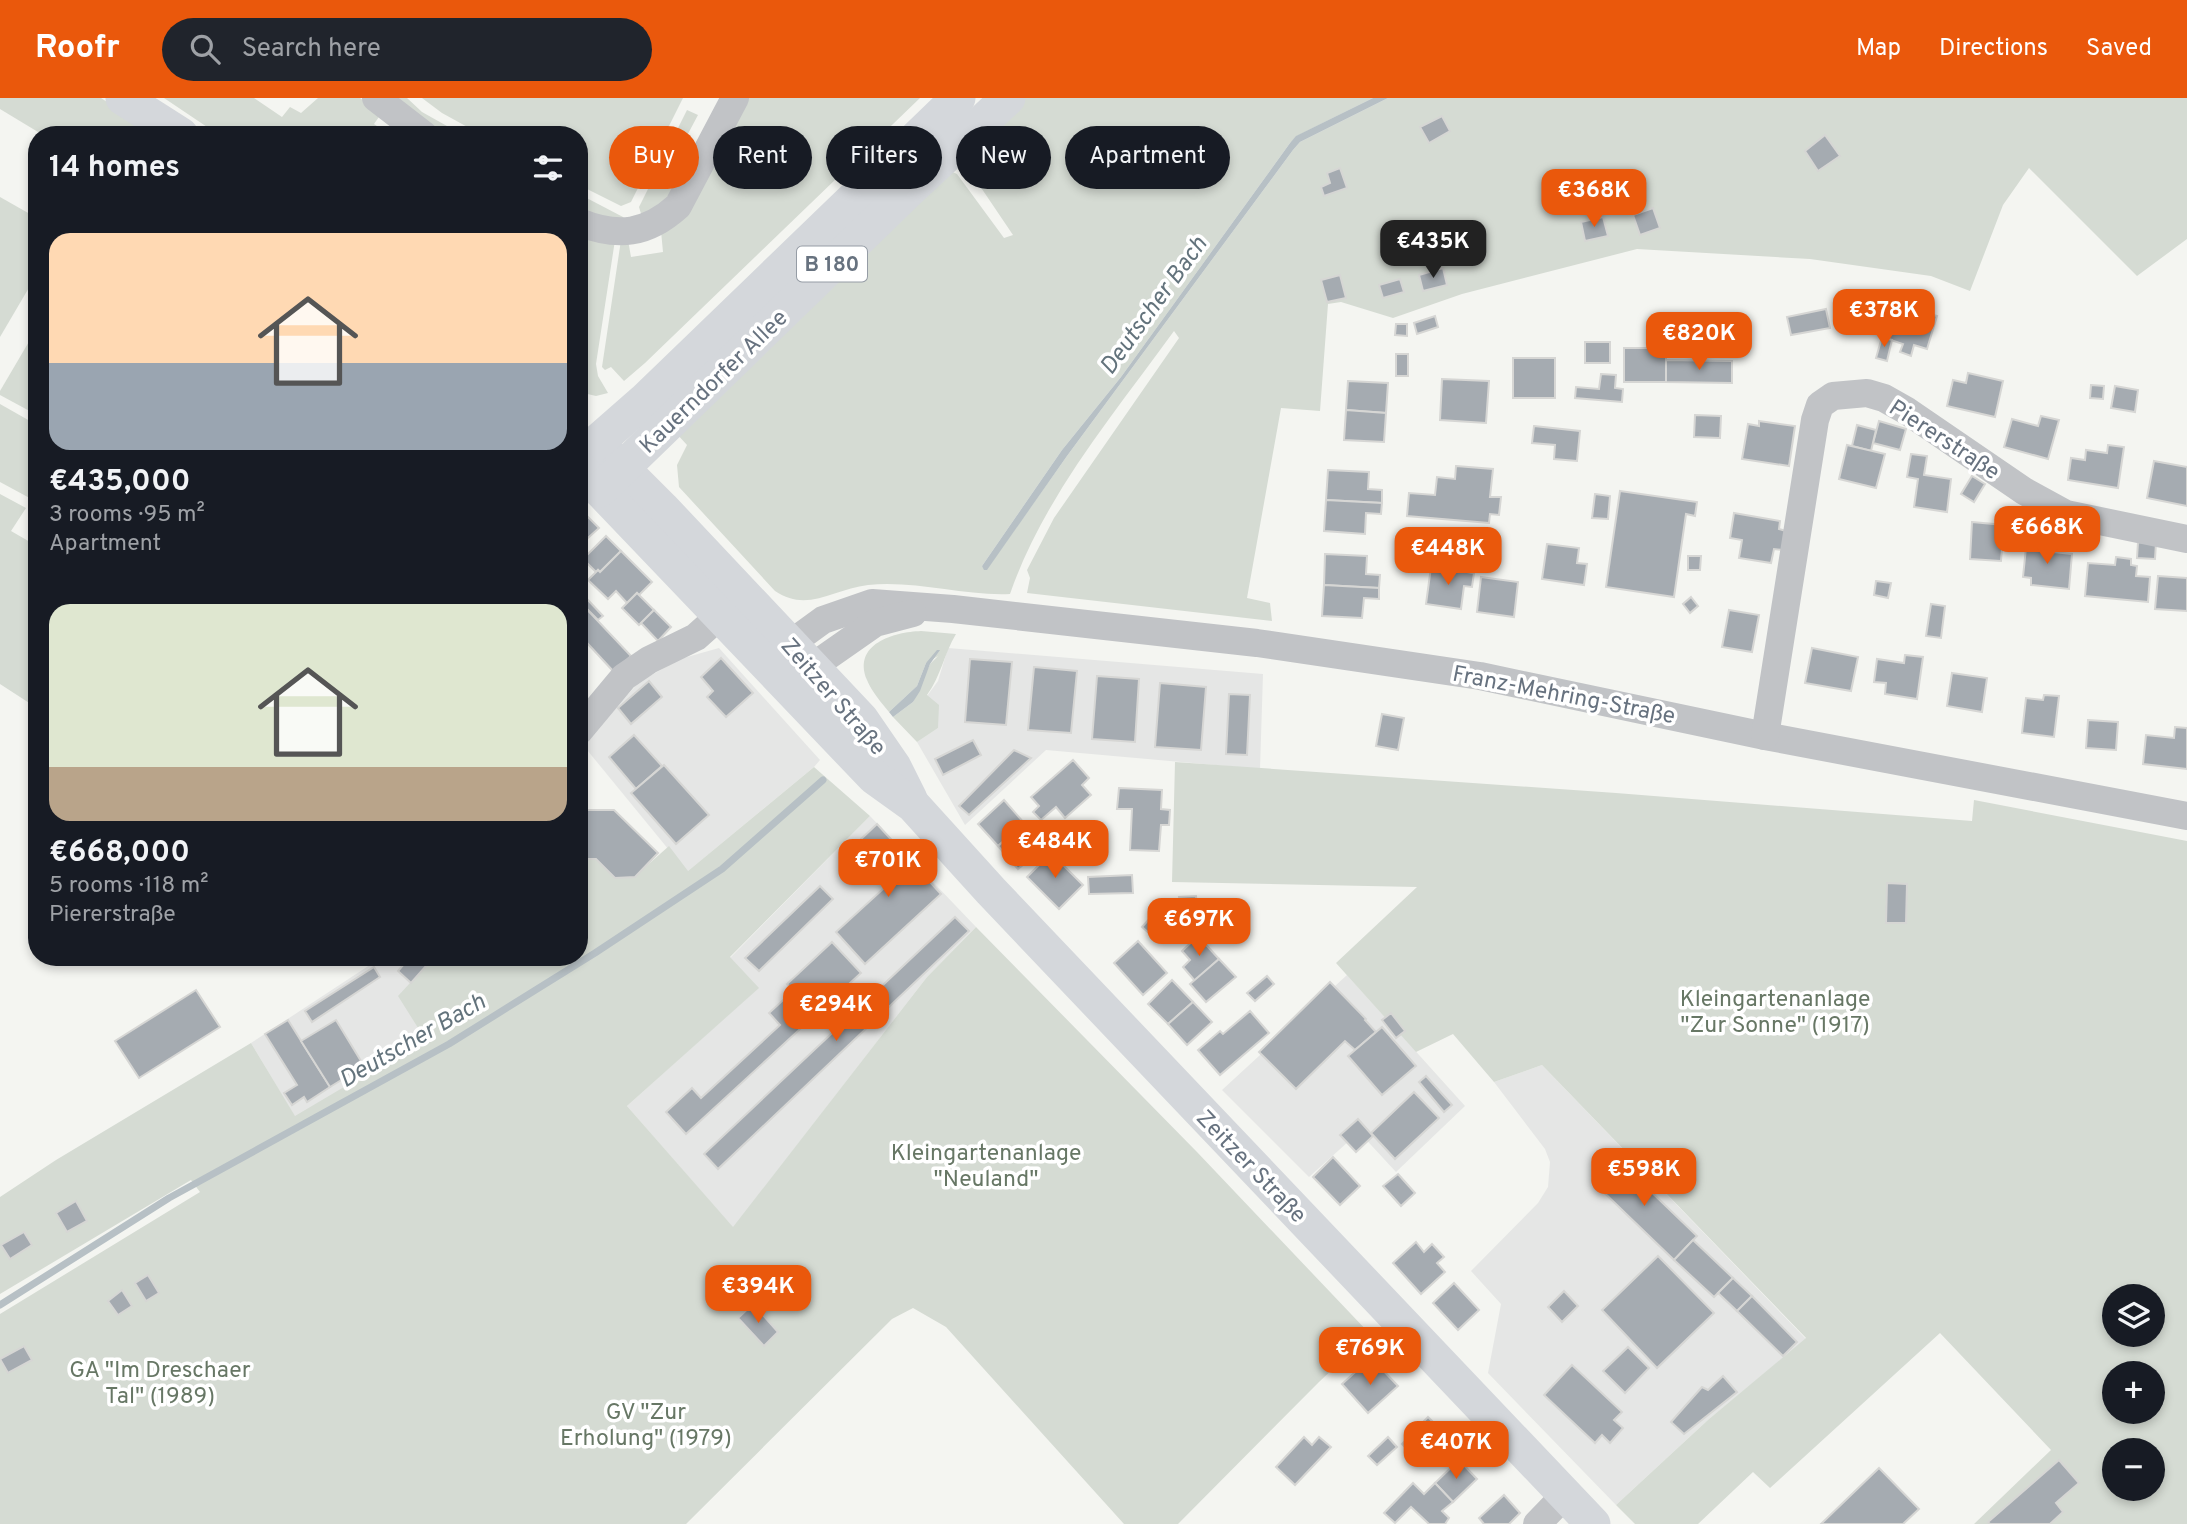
<!DOCTYPE html>
<html lang="en">
<head>
<meta charset="utf-8">
<style>
	:root { --surface:#171b24; --page:#20242c; --text:#f1f3f6; --muted:#9ea1a6; --accent:#ea580c }
	body { margin:0; font-family:Overpass,sans-serif; background:var(--page); color:var(--text); height:100vh; display:flex; flex-direction:column; font-size:26px; white-space:nowrap }
	* { box-sizing:border-box; margin:0 }
	p { font-size:23px; color:var(--muted) }
	.icon { flex:none; width:38px; height:38px; fill:none; stroke:currentColor; stroke-width:2; stroke-linecap:round; stroke-linejoin:round }
	.map { position:relative; flex:1; overflow:hidden }
	.drawer { position:absolute; left:28px; top:28px; width:560px; height:840px; display:flex; flex-direction:column; background:var(--surface); border-radius:28px; box-shadow:0 4px 10px #0003 }
	.drawer>* { flex:none }
	.banner { position:absolute; left:609px; top:28px; width:665px; height:63px; display:flex; gap:14px }
	.tools { position:absolute; left:2102px; top:1186px; display:grid; gap:14px }
	.tools a { display:grid; place-items:center; width:63px; height:63px; border-radius:50%; background:var(--surface); box-shadow:0 4px 10px #0003; font-size:35px }
	.price { position:absolute; translate:-50% -60px; padding:0 16px; border-radius:14px; background:var(--accent); color:#fff; font-size:23px; line-height:46px; filter:drop-shadow(0 2px 4px #0008) }
	.price::after { content:''; position:absolute; left:50%; top:42px; width:21px; height:16px; margin-left:-10px; background:inherit; clip-path:polygon(0 0,100% 0,50% 100%) }
	.price.selected { background:#222; color:#fff }
	ul { padding:0; list-style:none }
	li { display:grid; align-content:center; gap:14px; height:371px; padding:0 21px }
	li span { display:grid; place-items:center; height:217px; border-radius:21px; color:#555 }
	li>.icon { margin-inline-start:auto }
	span .icon { width:126px; height:126px; fill:#fffc; stroke-width:1 }
	li b { font-size:30px }
	h2 { display:flex; justify-content:space-between; align-items:center; height:84px; padding:0 21px; font-size:30px }
	.tag { padding:0 24px; border-radius:32px; background:var(--surface); box-shadow:0 4px 10px #0003; font-size:24px; line-height:63px }
	.tag.selected { background:var(--accent); color:#fff }
	header { display:flex; align-items:center; gap:42px; box-sizing:border-box; height:98px; padding:0 35px; background:var(--accent); color:#fff }
	header strong { font-size:33px }
	nav { display:flex; gap:38px; margin-inline-start:auto; font-size:24px }
	.search { width:490px; height:63px; background:var(--page); display:flex; align-items:center; gap:18px; box-sizing:border-box; padding:0 24px; border-radius:38px; color:var(--muted); font-size:26px }
	.map>svg:first-child { display:block }
	.built { fill:#e5e6e5 }
	.green { fill:#d5dbd3; fill-rule:evenodd }
	.water { fill:#b7c0c5 }
	.lines { fill:none; stroke-linecap:round; stroke-linejoin:round }
	.stream { stroke:#b7c0c5; stroke-width:7 }
	.building { fill:#a5abb1; stroke:#d6d6d4; stroke-width:2 }
	.minor { stroke:#c1c3c6; stroke-width:28 }
	.major { stroke:#d4d7db; stroke-width:35 }
	.labels { text-anchor:middle; stroke-width:7; stroke-linejoin:round; paint-order:stroke }
	.shield { fill:#fff; stroke:#959ca5; stroke-width:2 }
	.shield-label { font-size:21px; font-weight:bold; fill:#67727f }
	.street-label { font-size:23px; fill:#67727f; stroke:#fff }
	.park-label { font-size:23px; fill:#677765; stroke:#fff }
	.water-label { font-size:24px; font-style:italic; fill:#63737c; stroke:#fff }
</style>
</head>
<body>
<header>
<strong>Roofr</strong>
<div class="search"><svg class="icon" aria-label="search" viewBox="0 0 24 24"><circle cx="10" cy="10" r="6"/><path d="M15 15l6 6"/></svg>Search here</div>
<nav><a>Map</a><a>Directions</a><a>Saved</a></nav>
</header>
<div class="map">
<svg width="2187" height="1426" viewBox="0 0 2187 1426">
	<rect width="100%" height="100%" fill="#f4f5f1"/>
	<g class="built">
		<path d="M719,550L820,662L814,669L687,774L583,647L639,584L680,561Z"/>
		<path d="M948,550L1263,576L1260,671L1046,652L965,727L917,644L938,630L927,598L938,583Z"/>
		<path d="M870,718L976,829L927,879L733,1130L627,1008L758,890L730,860Z"/>
		<path d="M382,859H553L426,941L295,1019L251,945Z"/>
		<path d="M1347,877L1465,1008L1396,1074L1359,1034L1309,1079L1222,992Z"/>
		<path d="M1542,967L1806,1241L1709,1321L1616,1407L1488,1275L1501,1206L1471,1173L1538,1105L1548,1089L1550,1064L1545,1051L1494,984Z"/>
	</g>
	<g class="green">
		<path d="M0,0H101L157,37H43L0,11Z"/>
		<path d="M164,0H254L282,19L290,9L301,15L318,0H360L381,16L374,26L390,37H219Z"/>
		<path d="M392,0H407L422,14L463,37H443Z"/>
		<path d="M422,0H683L631,104L621,108L579,87V37H482L442,15Z"/>
		<path d="M744,0H920L645,265L624,283L611,269L605,272L602,269L621,142H628L631,159L663,154L661,133Z"/>
		<path d="M1025,0H1373L1297,38L1290,45L1121,279L1062,352L982,468L987,471L1067,358L1293,52L1300,44L1388,0H2187V141L2137,178L2029,70L2003,107L1970,193L1931,178L1810,161L1637,151L1462,196L1393,220L1341,204L1328,206L1320,313L1281,310L1247,500L1270,505L1272,523L1027,495L1030,480L1027,472L1054,420L1179,240L1174,233C1114,316 1044,398 1010,496C963,498 915,482 868,487C834,491 807,515 775,493L679,389L677,367L687,347L676,335L948,72L957,76L1004,140L1013,137L961,60Z"/>
		<path d="M687,12L698,17L682,47L672,42Z"/>
		<path d="M670,47L680,52L665,81L676,87L660,109L642,119L639,109Z"/>
		<path d="M579,96L623,119L625,123L579,114Z"/>
		<path d="M0,99L37,120V176L0,239Z"/>
		<path d="M579,137L615,142L596,266L598,278L608,295L596,298L579,294Z"/>
		<path d="M37,230V317L0,297V293Z"/>
		<path d="M0,306L37,327V404L0,384Z"/>
		<path d="M0,396L26,410L11,433L37,448V610L0,586Z"/>
		<path d="M921,533L956,536C944,556 941,578 927,597L939,607L938,630L917,644L893,619L913,604L930,566L938,558L926,565L917,588L889,614C881,604 872,594 867,582C852,546 894,534 921,533Z"/>
		<path d="M1175,664L1616,695L1972,723L1974,702L2187,743V1426H1974L2051,1352L1940,1235L1770,1390L1753,1374L1698,1426H1635L1616,1407L1709,1321L1806,1240L1542,967L1494,984L1453,936L1416,954L1336,865L1417,789L1172,784ZM2114,1199H2152V1237H2114ZM2114,1276H2152V1314H2114ZM2114,1353H2152V1391H2114Z"/>
		<path d="M814,669L870,718L730,859L759,890L627,1008L733,1129L927,879L976,829L1197,1054L1370,1236L1319,1284L1178,1426H1124L946,1229L913,1210L892,1221L686,1426H0V1216L200,1094L191,1082L0,1196V1099L56,1062L251,945L295,1018L425,941L398,898L434,859H579V761H596L615,780L634,779L669,748L688,773Z"/>
	</g>
	<g class="water">
		<path d="M1373,0H1388L1300,44L1293,52L1067,358L987,472H984L982,468L1062,352L1121,279L1290,45L1296,38Z"/>
		<path d="M937,552H940L930,566L920,593L913,604L893,619L889,614L917,588L926,565Z"/>
	</g>
	<g class="lines">
		<path class="stream" d="M0,1207L169,1100L449,946L595,855L722,771L823,682"/>
	</g>
	<g class="building">
		<path d="M1442,18L1450,33L1429,45L1420,29Z"/>
		<path d="M1825,37L1840,58L1818,73L1805,53Z"/>
		<path d="M1340,70L1347,90L1324,98L1321,89L1330,85L1327,75Z"/>
		<path d="M1653,110L1660,130L1640,137L1633,117Z"/>
		<path d="M1603,119L1608,138L1585,143L1581,124Z"/>
		<path d="M1443,170L1447,187L1423,193L1419,177Z"/>
		<path d="M1340,177L1346,200L1327,204L1321,182Z"/>
		<path d="M1400,181L1404,194L1383,200L1379,187Z"/>
		<path d="M1891,207L1906,211L1904,220L1918,225L1921,214L1937,218L1927,251L1914,247L1911,258L1900,254L1903,246L1882,239Z"/>
		<path d="M1839,209L1877,212L1875,233L1837,230Z"/>
		<path d="M1826,211L1830,230L1791,237L1787,219Z"/>
		<path d="M1435,218L1438,229L1417,236L1414,225Z"/>
		<path d="M1396,226H1407V238L1395,237Z"/>
		<path d="M1882,239L1892,242L1887,263L1876,260Z"/>
		<rect x="1585" y="244" width="25" height="21"/>
		<rect x="1624" y="250" width="42" height="34"/>
		<rect x="1396" y="256" width="12" height="22"/>
		<rect x="1513" y="260" width="42" height="40"/>
		<path d="M1666,262L1732,263V285L1666,284Z"/>
		<path d="M1968,275L2003,283L1995,319L1947,308L1953,282L1966,285Z"/>
		<path d="M1601,276L1616,277L1615,290L1623,291L1622,304L1575,300L1576,289L1599,291Z"/>
		<path d="M1442,281L1489,283L1486,325L1440,322Z"/>
		<path d="M1348,283L1388,285L1386,315L1346,312Z"/>
		<path d="M2091,287L2104,288L2103,301L2090,300Z"/>
		<path d="M2115,288L2138,292L2135,314L2111,310Z"/>
		<path d="M1346,312L1386,315L1384,344L1344,342Z"/>
		<path d="M1695,317L1721,318L1720,340L1694,339Z"/>
		<path d="M2041,318L2059,322L2048,361L2004,349L2012,321L2038,328Z"/>
		<path d="M1759,323L1795,328L1789,368L1742,361L1748,326L1759,328Z"/>
		<path d="M1879,323L1906,331L1900,352L1873,345Z"/>
		<path d="M1857,327L1876,332L1871,353L1852,348Z"/>
		<path d="M1534,328L1580,333L1577,363L1554,361L1555,347L1532,345Z"/>
		<path d="M1847,347L1885,356L1876,390L1839,381Z"/>
		<path d="M2108,347L2124,349L2118,390L2068,382L2071,360L2085,362L2086,352L2107,355Z"/>
		<path d="M1911,356L1927,358L1924,377L1951,381L1947,414L1914,409L1918,381L1907,379Z"/>
		<path d="M2154,363L2187,369V408L2147,400Z"/>
		<path d="M1456,368L1493,371L1490,399H1501L1499,417L1490,416L1489,425L1407,418L1409,395L1435,397L1437,379L1455,381Z"/>
		<path d="M1328,372L1369,374L1368,391L1382,392V405L1326,402Z"/>
		<path d="M1972,378L1985,386L1974,404L1961,396Z"/>
		<path d="M1620,393L1697,404L1695,418L1686,416L1674,499L1606,489Z"/>
		<path d="M1595,396L1610,398L1608,421L1592,420Z"/>
		<path d="M1326,402L1382,405L1381,416L1366,415L1365,436L1324,433Z"/>
		<path d="M582,413L599,430L579,448V416Z"/>
		<path d="M1734,415L1780,423L1779,431L1786,433L1783,452L1774,451L1771,465L1739,460L1742,442L1730,440Z"/>
		<path d="M1972,424L2004,427L2001,463L1970,461Z"/>
		<path d="M606,438L621,453L600,474L598,472L596,474L583,461Z"/>
		<path d="M2027,440L2046,441L2045,453L2072,456L2069,491L2031,487V480L2023,479Z"/>
		<path d="M2138,444L2156,445L2155,461L2137,460Z"/>
		<path d="M1547,446L1579,450L1577,465L1587,466L1584,487L1542,481Z"/>
		<path d="M621,453L652,484L639,497L637,495L627,505L616,493L608,501L588,482L598,472L600,474Z"/>
		<path d="M1325,456L1367,458L1366,476L1380,477L1379,490L1324,487Z"/>
		<path d="M1688,458H1701L1700,472H1688Z"/>
		<path d="M2116,459L2131,461V467L2137,468L2136,478L2150,479L2148,504L2085,498L2088,465L2115,467Z"/>
		<path d="M1431,469L1474,475L1472,489L1464,488L1461,511L1426,506Z"/>
		<path d="M2158,478L2187,480V513L2155,511Z"/>
		<path d="M1481,479L1518,484L1514,519L1477,514Z"/>
		<path d="M1876,483L1891,485L1888,500L1874,497Z"/>
		<path d="M1324,487L1379,490V501L1364,500L1362,520L1322,518Z"/>
		<path d="M637,495L654,512L639,527L622,510Z"/>
		<path d="M1691,499L1698,508L1690,515L1683,506Z"/>
		<path d="M587,501L603,518L598,522L582,506Z"/>
		<path d="M579,503L631,558L614,574L588,546L579,554Z"/>
		<path d="M1931,506L1945,508L1941,540L1926,538Z"/>
		<path d="M654,512L671,529L658,543L641,525Z"/>
		<path d="M1729,512L1759,517L1752,554L1722,549Z"/>
		<path d="M1812,550L1858,559L1851,593L1805,585Z"/>
		<path d="M1905,557L1923,559L1917,601L1885,596L1886,585L1874,584L1877,561L1904,565Z"/>
		<path d="M721,560L753,595L726,619L707,599L713,593L701,579Z"/>
		<path d="M970,561L1012,564L1006,627L965,624Z"/>
		<path d="M1034,569L1077,573L1071,635L1028,632Z"/>
		<path d="M1952,575L1987,580L1982,614L1947,608Z"/>
		<path d="M1097,578L1139,581L1135,644L1092,641Z"/>
		<path d="M649,583L662,599L631,626L618,610Z"/>
		<path d="M1160,585L1206,589L1201,652L1155,649Z"/>
		<path d="M1229,596L1250,597L1247,657L1226,656Z"/>
		<path d="M2044,597L2059,598L2054,639L2022,635L2026,600L2043,602Z"/>
		<path d="M1382,616L1404,620L1398,652L1376,648Z"/>
		<path d="M2088,622L2118,624L2116,652L2086,650Z"/>
		<path d="M2175,629L2187,630V671L2143,666L2146,637L2174,640Z"/>
		<path d="M634,637L662,668L636,691L609,659Z"/>
		<path d="M973,642L981,657L943,677L935,661Z"/>
		<path d="M1014,652L1031,660L969,717L959,708Z"/>
		<path d="M1073,662L1089,680L1082,687L1091,697L1065,720L1056,709L1041,722L1033,714L1039,708L1031,699Z"/>
		<path d="M664,667L709,717L676,746L631,695Z"/>
		<path d="M1119,690L1162,692L1161,711L1170,712L1169,727H1161L1159,753L1130,752L1132,711H1117Z"/>
		<path d="M1004,702L1024,725L998,748L978,726Z"/>
		<path d="M579,712H614L658,755L635,779L615,780L596,761H579Z"/>
		<path d="M1024,725L1045,748L1018,771L998,748Z"/>
		<path d="M877,726L941,796L865,866L836,834L894,781L859,743Z"/>
		<path d="M1054,752L1065,764L1063,767L1083,787L1059,811L1027,779Z"/>
		<path d="M1132,777L1133,795L1089,796L1088,779Z"/>
		<path d="M1887,785L1907,786L1906,825H1886Z"/>
		<path d="M820,788L833,801L759,873L745,860Z"/>
		<path d="M1196,798L1197,812L1180,813L1179,799Z"/>
		<path d="M1162,807L1178,822L1158,843L1142,829Z"/>
		<path d="M955,819L969,833L718,1071L704,1056Z"/>
		<path d="M1198,838L1219,861L1195,883L1183,869L1190,862L1182,853Z"/>
		<path d="M1138,843L1167,875L1143,897L1114,865Z"/>
		<path d="M832,844L861,875L686,1036L666,1014L692,990L701,1000L780,927L769,915L793,893L787,886Z"/>
		<path d="M410,859H434L411,885L398,873Z"/>
		<path d="M1219,861L1236,879L1206,904L1190,886Z"/>
		<path d="M374,869L380,879L312,924L305,913Z"/>
		<path d="M1267,878L1274,886L1255,903L1247,895Z"/>
		<path d="M1172,882L1193,904L1168,926L1148,906Z"/>
		<path d="M1330,884L1366,921L1365,922L1376,934L1355,952L1345,943L1296,991L1259,954Z"/>
		<path d="M196,892L220,929L139,980L115,943Z"/>
		<path d="M1193,904L1212,924L1187,947L1168,926Z"/>
		<path d="M1250,913L1269,935L1220,977L1198,952L1220,933L1223,936Z"/>
		<path d="M1391,915L1405,933L1396,940L1382,922Z"/>
		<path d="M288,922L330,989L307,1004L304,999L292,1007L284,995L297,987L265,936Z"/>
		<path d="M336,922L364,968L330,989L301,943Z"/>
		<path d="M1382,929L1416,968L1382,997L1348,958Z"/>
		<path d="M1426,978L1452,1007L1444,1014L1419,984Z"/>
		<path d="M1414,994L1439,1020L1395,1061L1371,1035Z"/>
		<path d="M1358,1021L1373,1038L1356,1054L1340,1037Z"/>
		<path d="M1333,1059L1360,1088L1340,1107L1313,1079Z"/>
		<path d="M1615,1059L1697,1138L1674,1162L1592,1083Z"/>
		<path d="M1398,1076L1415,1095L1401,1108L1383,1088Z"/>
		<path d="M76,1103L87,1123L67,1134L56,1115Z"/>
		<path d="M24,1134L32,1147L10,1161L1,1147Z"/>
		<path d="M1693,1142L1733,1180L1714,1199L1674,1162Z"/>
		<path d="M1416,1144L1424,1154L1432,1146L1444,1159L1437,1165L1445,1174L1421,1196L1393,1165Z"/>
		<path d="M1658,1158L1714,1215L1657,1270L1602,1212Z"/>
		<path d="M148,1177L159,1195L146,1203L135,1185Z"/>
		<path d="M1733,1180L1752,1198L1737,1213L1718,1195Z"/>
		<path d="M1454,1185L1479,1212L1458,1232L1433,1205Z"/>
		<path d="M122,1192L132,1208L118,1217L108,1203Z"/>
		<path d="M1564,1193L1578,1208L1562,1224L1548,1209Z"/>
		<path d="M1752,1198L1797,1244L1783,1258L1737,1213Z"/>
		<path d="M753,1206L778,1234L764,1248L738,1220Z"/>
		<path d="M24,1248L32,1262L8,1275L0,1261Z"/>
		<path d="M1628,1249L1649,1270L1625,1295L1603,1273Z"/>
		<path d="M1377,1266L1398,1288L1368,1315L1342,1286L1362,1268L1368,1274Z"/>
		<path d="M1572,1267L1622,1314L1614,1322L1623,1330L1610,1345L1602,1337L1595,1345L1544,1297Z"/>
		<path d="M1723,1278L1737,1294L1684,1336L1671,1324L1702,1289L1708,1292Z"/>
		<path d="M1428,1319L1444,1335L1418,1362L1402,1346Z"/>
		<path d="M1304,1339L1312,1347L1319,1339L1331,1349L1295,1387L1276,1369Z"/>
		<path d="M1388,1339L1397,1349L1377,1367L1368,1358Z"/>
		<path d="M1459,1362L1477,1381L1453,1404L1435,1385Z"/>
		<path d="M2059,1362L2079,1385L2056,1405L2063,1414L2050,1426H1990L1988,1424Z"/>
		<path d="M1879,1370L1919,1411L1903,1426H1821Z"/>
		<path d="M1413,1385L1424,1396L1435,1385L1453,1404L1442,1413L1449,1420L1445,1426H1429L1411,1409L1395,1425L1384,1415Z"/>
		<path d="M1504,1397L1520,1415L1509,1426H1484L1479,1420Z"/>
	</g>
	<g class="lines">
		<g class="minor">
			<path d="M376,0L424,37"/>
			<path d="M579,124C618,140 647,136 678,108L735,0"/>
			<path d="M790,546L823,522L872,505L953,511L1257,545L1480,578L1765,638L2187,718"/>
			<path d="M812,569L875,525L913,515"/>
			<path d="M579,633L624,579L649,562L696,539L734,505"/>
			<path d="M1765,638L1815,322L1820,307L1833,298L1867,295L1884,300L1907,313L2024,393L2066,416L2187,441"/>
			<path d="M1537,1426L1565,1397"/>
		</g>
		<g class="major">
			<path d="M123,0L181,37"/>
			<path d="M607,355L662,410L861,621L894,669L910,701"/>
			<path d="M579,360L644,303L958,0"/>
			<path d="M579,370L874,679L913,707L991,793L1593,1426"/>
			<path d="M600,392L908,93L1008,0"/>
		</g>
	</g>
	<g class="labels">
		<rect class="shield" x="797" y="148.5" width="70" height="35" rx="5"/>
		<g class="shield-label">
			<text x="832" y="173">B 180</text>
		</g>
		<g class="street-label">
			<text transform="translate(713 283) rotate(-44)" y="8">Kauerndorfer Allee</text>
			<text transform="translate(1945 341) rotate(33)" y="8">Piererstraße</text>
			<text transform="translate(1564 596) rotate(11)" y="8">Franz-Mehring-Straße</text>
			<text transform="translate(834 598) rotate(49)" y="8">Zeitzer Straße</text>
			<text transform="translate(1252 1068) rotate(46)" y="8">Zeitzer Straße</text>
		</g>
		<g class="park-label">
			<text x="1775" y="908">Kleingartenanlage<tspan x="1775" dy="26">"Zur Sonne" (1917)</tspan></text>
			<text x="986" y="1062">Kleingartenanlage<tspan x="986" dy="26">"Neuland"</tspan></text>
			<text x="160" y="1279">GA "Im Dreschaer<tspan x="160" dy="26">Tal" (1989)</tspan></text>
			<text x="646" y="1321">GV "Zur<tspan x="646" dy="26">Erholung" (1979)</tspan></text>
		</g>
		<g class="water-label">
			<text transform="translate(1153 207) rotate(-54)" y="8">Deutscher Bach</text>
			<text transform="translate(412 942) rotate(-30)" y="8">Deutscher Bach</text>
		</g>
	</g>
</svg>
<div class="tools">
<a><svg class="icon" aria-label="layers" viewBox="0 0 24 24"><path d="M12 4l9 5-9 5-9-5zM3 14l9 5 9-5"/></svg></a>
<a>+</a>
<a>−</a>
</div>
<b class="price" style="left:1594px;top:131px">€368K</b>
<b class="price selected" style="left:1433px;top:182px">€435K</b>
<b class="price" style="left:1884px;top:251px">€378K</b>
<b class="price" style="left:1699px;top:274px">€820K</b>
<b class="price" style="left:2047px;top:468px">€668K</b>
<b class="price" style="left:1448px;top:489px">€448K</b>
<b class="price" style="left:1055px;top:782px">€484K</b>
<b class="price" style="left:888px;top:801px">€701K</b>
<b class="price" style="left:1199px;top:860px">€697K</b>
<b class="price" style="left:836px;top:945px">€294K</b>
<b class="price" style="left:1644px;top:1110px">€598K</b>
<b class="price" style="left:758px;top:1227px">€394K</b>
<b class="price" style="left:1370px;top:1289px">€769K</b>
<b class="price" style="left:1456px;top:1383px">€407K</b>
<div class="banner">
<a class="tag selected">Buy</a>
<a class="tag">Rent</a>
<a class="tag">Filters</a>
<a class="tag">New</a>
<a class="tag">Apartment</a>
</div>
<section class="drawer">
<h2>14 homes<svg class="icon" aria-label="filters" viewBox="0 0 24 24"><path d="M4 7h16M4 17h16"/><circle cx="9" cy="7" r="2"/><circle cx="15" cy="17" r="2"/></svg></h2>
<ul>
<li><span style="background:linear-gradient(#ffd9b3 60%,#9aa5b1 0)"><svg class="icon" aria-label="home" viewBox="0 0 24 24"><path d="M3 11l9-7 9 7M6 9v11h12V9"/></svg></span><div><b>€435,000</b><p>3 rooms · 95 m²</p><p>Apartment</p></div></li>
<li><span style="background:linear-gradient(#dfe7d0 75%,#b9a48a 0)"><svg class="icon" aria-label="home" viewBox="0 0 24 24"><path d="M3 11l9-7 9 7M6 9v11h12V9"/></svg></span><div><b>€668,000</b><p>5 rooms · 118 m²</p><p>Piererstraße</p></div></li>
</ul>
</section>
</div>
</body>
</html>
